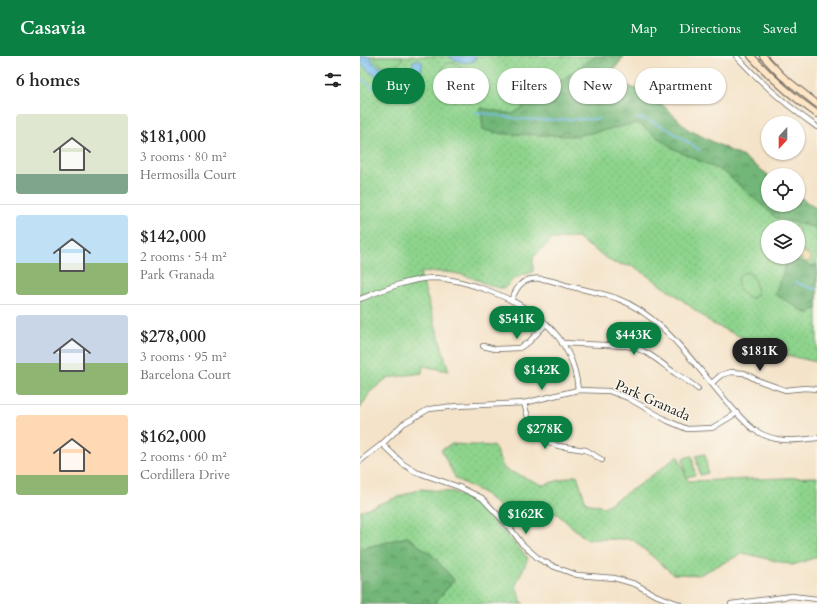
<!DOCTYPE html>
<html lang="en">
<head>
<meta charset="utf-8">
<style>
	:root { --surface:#fff; --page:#f2f2f2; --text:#222; --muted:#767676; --line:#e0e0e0; --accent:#0b8043 }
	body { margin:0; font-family:Cardo,serif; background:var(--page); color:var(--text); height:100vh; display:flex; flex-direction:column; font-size:15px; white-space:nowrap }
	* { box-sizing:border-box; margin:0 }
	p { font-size:13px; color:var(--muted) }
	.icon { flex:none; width:22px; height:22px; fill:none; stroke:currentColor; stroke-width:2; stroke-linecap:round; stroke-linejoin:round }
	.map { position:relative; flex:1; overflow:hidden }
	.sheet { display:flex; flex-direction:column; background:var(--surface); width:360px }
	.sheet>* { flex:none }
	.top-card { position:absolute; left:12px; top:12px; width:380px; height:36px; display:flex; gap:8px }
	.needle { width:26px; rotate:201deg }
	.fabs { position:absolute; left:401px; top:60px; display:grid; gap:8px }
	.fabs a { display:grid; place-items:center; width:44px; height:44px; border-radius:50%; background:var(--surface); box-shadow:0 1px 3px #0004; font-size:20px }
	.price { position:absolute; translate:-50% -34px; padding:0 9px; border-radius:14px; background:var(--accent); color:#fff; font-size:13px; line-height:26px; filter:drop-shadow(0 1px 2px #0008) }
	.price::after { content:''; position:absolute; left:50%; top:24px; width:12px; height:9px; margin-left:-6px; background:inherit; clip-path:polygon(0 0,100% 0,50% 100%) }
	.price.on { background:#222; color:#fff }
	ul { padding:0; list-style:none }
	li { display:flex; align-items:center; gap:12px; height:100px; padding:0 16px }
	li+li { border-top:1px solid var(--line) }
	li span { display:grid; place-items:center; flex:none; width:112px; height:80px; border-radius:4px; color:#555 }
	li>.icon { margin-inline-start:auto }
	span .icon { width:48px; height:48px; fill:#fffc; stroke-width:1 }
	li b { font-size:17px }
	h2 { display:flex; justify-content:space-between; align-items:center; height:48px; padding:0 16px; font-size:17px }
	.pill { padding:0 14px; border-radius:18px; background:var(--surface); box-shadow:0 1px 3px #0004; font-size:14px; line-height:36px }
	.pill.on { background:var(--accent); color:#fff }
	header { display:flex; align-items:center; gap:24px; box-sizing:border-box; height:56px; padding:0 20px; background:var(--accent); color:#fff }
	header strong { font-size:19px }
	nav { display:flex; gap:22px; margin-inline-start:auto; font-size:14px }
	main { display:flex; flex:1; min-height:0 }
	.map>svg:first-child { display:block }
	.grass { fill:url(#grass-dots); stroke:#557854; fill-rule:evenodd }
	.forest { fill:url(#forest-crowns); stroke:#47694a }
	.sand { fill:url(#sand-dots); stroke:#857b5d }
	.pitch { fill:#8ed48d; stroke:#557854 }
	.water { fill:url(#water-waves); stroke:#4b6d86 }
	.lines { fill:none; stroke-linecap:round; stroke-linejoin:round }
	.stream { stroke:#7abef1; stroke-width:1.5 }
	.street-casing { stroke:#686259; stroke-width:6 }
	.secondary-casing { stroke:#686259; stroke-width:8 }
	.street { stroke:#fff; stroke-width:4.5 }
	.secondary { stroke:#fde5c5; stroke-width:6 }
	.labels { text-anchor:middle; stroke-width:3; stroke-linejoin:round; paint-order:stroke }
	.street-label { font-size:14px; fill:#1c1c1c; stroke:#fbf7ec }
</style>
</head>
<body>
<header>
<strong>Casavia</strong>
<nav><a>Map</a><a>Directions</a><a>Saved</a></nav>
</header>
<main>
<section class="sheet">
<h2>6 homes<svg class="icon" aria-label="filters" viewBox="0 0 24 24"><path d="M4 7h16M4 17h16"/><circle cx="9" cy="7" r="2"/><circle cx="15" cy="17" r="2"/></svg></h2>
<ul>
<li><span style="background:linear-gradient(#dfe7d0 75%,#7fa58c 0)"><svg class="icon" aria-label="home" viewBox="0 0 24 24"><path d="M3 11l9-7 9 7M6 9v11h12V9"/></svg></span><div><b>$181,000</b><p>3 rooms · 80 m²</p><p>Hermosilla Court</p></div></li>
<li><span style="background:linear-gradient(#bfe0f5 60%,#8fb573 0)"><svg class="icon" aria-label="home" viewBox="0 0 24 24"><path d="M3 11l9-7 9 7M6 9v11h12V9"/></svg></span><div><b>$142,000</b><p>2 rooms · 54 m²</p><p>Park Granada</p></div></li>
<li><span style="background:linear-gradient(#c9d6e8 60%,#8fb573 0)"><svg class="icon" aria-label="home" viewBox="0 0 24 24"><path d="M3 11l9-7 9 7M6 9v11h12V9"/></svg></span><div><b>$278,000</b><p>3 rooms · 95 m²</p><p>Barcelona Court</p></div></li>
<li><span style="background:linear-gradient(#ffd9b3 75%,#8fb573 0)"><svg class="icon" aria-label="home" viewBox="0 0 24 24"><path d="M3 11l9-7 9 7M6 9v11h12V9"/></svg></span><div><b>$162,000</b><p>2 rooms · 60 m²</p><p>Cordillera Drive</p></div></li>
</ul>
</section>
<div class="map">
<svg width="457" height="548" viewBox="0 0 457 548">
	<defs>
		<pattern id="grass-dots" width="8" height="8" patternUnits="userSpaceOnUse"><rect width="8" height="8" fill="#8ed48d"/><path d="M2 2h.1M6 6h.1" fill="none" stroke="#7ab579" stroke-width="1.8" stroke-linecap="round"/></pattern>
		<pattern id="forest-crowns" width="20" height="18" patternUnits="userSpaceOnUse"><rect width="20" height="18" fill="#72b678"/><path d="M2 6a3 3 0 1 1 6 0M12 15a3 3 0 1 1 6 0" fill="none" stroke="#5d9362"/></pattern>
		<pattern id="sand-dots" width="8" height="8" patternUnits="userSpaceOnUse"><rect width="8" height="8" fill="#eeda9e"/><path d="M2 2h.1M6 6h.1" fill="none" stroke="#ccba88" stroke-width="1.8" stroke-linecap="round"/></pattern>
		<pattern id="water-waves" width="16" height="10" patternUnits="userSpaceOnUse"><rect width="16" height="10" fill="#7abef1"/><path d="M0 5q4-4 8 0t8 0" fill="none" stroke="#69a3ce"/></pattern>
	</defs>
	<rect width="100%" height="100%" fill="#fbf7ec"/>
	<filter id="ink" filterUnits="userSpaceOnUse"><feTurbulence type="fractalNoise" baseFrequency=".025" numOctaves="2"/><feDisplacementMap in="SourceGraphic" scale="8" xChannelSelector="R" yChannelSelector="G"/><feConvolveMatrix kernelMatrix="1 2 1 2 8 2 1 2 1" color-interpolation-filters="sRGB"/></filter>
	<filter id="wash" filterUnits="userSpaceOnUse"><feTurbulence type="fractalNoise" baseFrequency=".012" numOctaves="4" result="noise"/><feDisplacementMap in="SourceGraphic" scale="16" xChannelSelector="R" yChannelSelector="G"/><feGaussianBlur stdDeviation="0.9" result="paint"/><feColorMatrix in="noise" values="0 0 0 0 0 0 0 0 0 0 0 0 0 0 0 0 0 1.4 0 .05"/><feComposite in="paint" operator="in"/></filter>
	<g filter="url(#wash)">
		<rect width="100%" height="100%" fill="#f4e3c9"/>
		<g class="grass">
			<path d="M0,0H264L247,23L291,38L329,74L385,102L408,119V149H438V140L457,153V306L416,297L353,268L317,240L275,211L254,207L217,182L192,183L173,202V216C167,218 161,219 156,222C150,225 148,232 141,232C133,232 115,222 106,220C91,215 76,215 60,217L89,315L63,310L62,317L27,322L10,336L0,353ZM408,171H438V201H408Z"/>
			<path d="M92,388L134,390L144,413L183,429L217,419L226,447L244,451L279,429L318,400L328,425L457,421V501L433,509L383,497L339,519L313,518L272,483H226L197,458L158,446L144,455L125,438L96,423L81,394Z"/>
			<path d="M60,433L94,436L122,451L168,502L156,529L161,546L164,548H74L94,524L72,499L47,481L0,493V455Z"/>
		</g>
		<g class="forest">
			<path d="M236,0H264L247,23L291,38L329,74L385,102L408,119V149H438V140L457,153V172L416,162L366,117L314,93L278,67L216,80L144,78L123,74L121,52L153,58Z"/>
			<path d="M429,201L452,210L457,208V253H454L448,258L415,238Z"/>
			<path d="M47,481L72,499L94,524L74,548H0V493Z"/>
		</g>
		<path class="sand" d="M438,187H441L442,189L439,194L442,196H446L448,199L450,200L452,202L450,205L445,206L438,201Z"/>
		<g class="pitch">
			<path d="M14,0H41L42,4L38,8C27,10 20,12 14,0Z"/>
			<path d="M89,7C98,6 106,13 109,21L106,28C96,32 92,24 83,19C80,13 83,9 89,7Z"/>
			<path d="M385,216L391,218L395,225L397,237L394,242L387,241C378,234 372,222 385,216Z"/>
			<path d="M345,398L348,417L340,419L336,400Z"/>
			<path d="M332,400L335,419L326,421L323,402Z"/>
		</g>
		<g class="water">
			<path d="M0,0H10C17,16 26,11 41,11C46,12 48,14 53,11V5L59,3L62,6V12L60,17L53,20H17L10,16L0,6Z"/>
			<path d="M88,0H116L114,5C105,9 96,5 88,0Z"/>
		</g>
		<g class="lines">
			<g class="stream">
				<path d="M0,20C13,37 23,33 43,37"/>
				<path d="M115,56L159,63L181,64L240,63"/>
				<path d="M276,62C297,63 322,83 340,94"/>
				<path d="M435,226L453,233H457"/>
			</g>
		</g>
	</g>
	<g filter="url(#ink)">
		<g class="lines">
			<g class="street-casing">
				<g id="street">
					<path d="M376,0C401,27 427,50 457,71"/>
					<path d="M0,243C23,234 48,223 73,222C90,222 106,227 121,232C171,249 213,277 218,334"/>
					<path d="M151,244C154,239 156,233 160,229C172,216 195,226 209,230C225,234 241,237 256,242C297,257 325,296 352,328C363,341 382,366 396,375C416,387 434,385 457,382"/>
					<path d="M202,287L267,290C287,293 299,306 315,317C323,322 331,327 338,333"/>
					<path d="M123,290L135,293L159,292L169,286L186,268"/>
					<path d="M352,327L361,319L371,316L384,317L397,324L425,334L445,332L457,333"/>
					<path d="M164,347L171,372L182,383L198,390L226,394L242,404"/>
					<path d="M22,388L43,408L56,416L99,431L122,442L151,473L162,488L179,503L195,511L217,519L254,522L275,528L295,539L319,548"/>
					<path d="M0,405L22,388L43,368L69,353L97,350L164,347L218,334L249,335L268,342L308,365L327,373L352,372L377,357"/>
					<path d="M371,548L432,540L457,543"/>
				</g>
			</g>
			<g class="secondary-casing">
				<g id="secondary">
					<path d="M391,0C411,22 433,41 457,58"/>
					<path d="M403,0L422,20L457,48"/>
				</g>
			</g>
			<use href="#street" class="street"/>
			<use href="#secondary" class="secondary"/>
		</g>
	</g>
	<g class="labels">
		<g class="street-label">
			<text transform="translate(293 344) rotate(24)" y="5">Park Granada</text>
		</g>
	</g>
</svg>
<div class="fabs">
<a><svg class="needle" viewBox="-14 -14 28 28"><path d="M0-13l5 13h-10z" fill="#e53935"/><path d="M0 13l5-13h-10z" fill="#767676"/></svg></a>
<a><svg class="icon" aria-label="locate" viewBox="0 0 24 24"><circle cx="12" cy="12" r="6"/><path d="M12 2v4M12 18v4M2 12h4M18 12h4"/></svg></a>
<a><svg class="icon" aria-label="layers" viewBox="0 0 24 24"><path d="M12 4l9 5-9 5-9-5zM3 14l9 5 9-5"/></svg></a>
</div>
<b class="price" style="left:157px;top:284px">$541K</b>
<b class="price" style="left:274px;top:300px">$443K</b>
<b class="price on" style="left:400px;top:316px">$181K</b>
<b class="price" style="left:182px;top:335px">$142K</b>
<b class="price" style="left:185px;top:394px">$278K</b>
<b class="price" style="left:166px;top:479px">$162K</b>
<div class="top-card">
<a class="pill on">Buy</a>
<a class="pill">Rent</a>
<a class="pill">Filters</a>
<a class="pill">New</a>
<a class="pill">Apartment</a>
</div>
</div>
</main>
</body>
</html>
